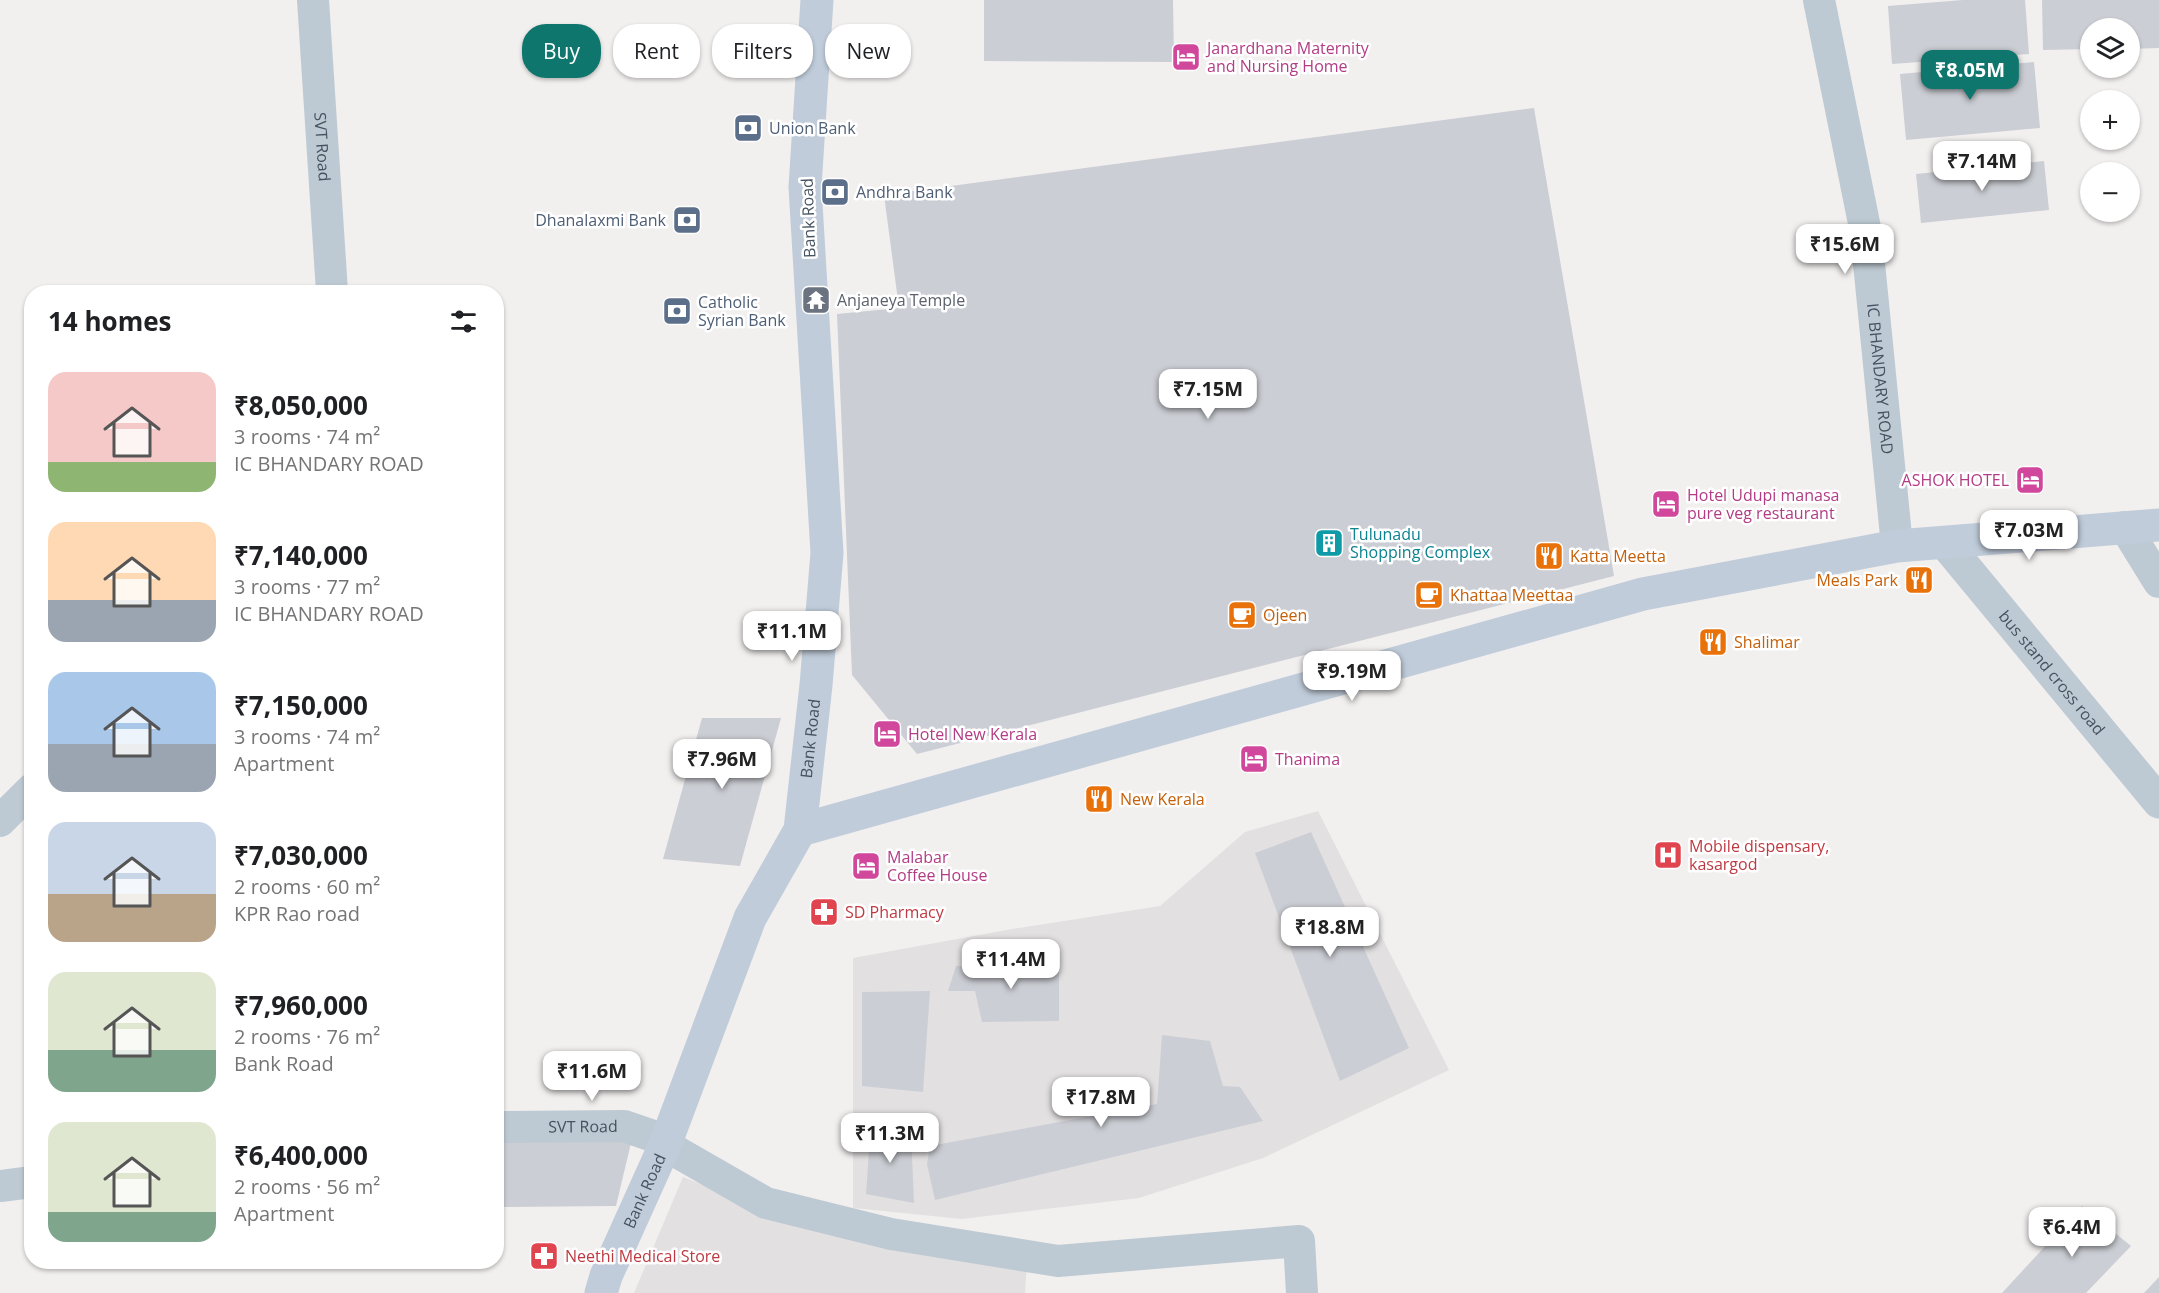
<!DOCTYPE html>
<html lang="en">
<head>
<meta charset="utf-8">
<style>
	:root { --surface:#fff; --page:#f2f2f2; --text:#202124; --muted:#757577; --accent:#0f766e }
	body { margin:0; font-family:"Open Sans",sans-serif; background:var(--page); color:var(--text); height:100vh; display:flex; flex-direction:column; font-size:22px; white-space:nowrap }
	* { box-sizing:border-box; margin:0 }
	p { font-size:20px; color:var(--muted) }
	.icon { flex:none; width:33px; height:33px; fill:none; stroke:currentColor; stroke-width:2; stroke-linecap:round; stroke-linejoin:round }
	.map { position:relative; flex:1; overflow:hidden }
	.panel { position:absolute; left:24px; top:285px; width:480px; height:984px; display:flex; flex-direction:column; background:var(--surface); border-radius:24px; box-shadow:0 2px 4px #0004 }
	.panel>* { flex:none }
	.hud { position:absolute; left:522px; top:24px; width:570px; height:54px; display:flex; gap:12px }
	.controls { position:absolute; left:2080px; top:18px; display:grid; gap:12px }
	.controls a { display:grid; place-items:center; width:60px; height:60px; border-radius:50%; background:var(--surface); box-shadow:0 2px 4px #0004; font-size:30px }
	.price { position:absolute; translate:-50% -51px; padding:0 14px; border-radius:12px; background:#fff; color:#222; font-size:20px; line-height:39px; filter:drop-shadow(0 2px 3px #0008) }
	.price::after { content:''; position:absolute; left:50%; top:36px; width:18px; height:14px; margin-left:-9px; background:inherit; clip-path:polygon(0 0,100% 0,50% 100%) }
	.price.selected { background:var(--accent); color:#fff }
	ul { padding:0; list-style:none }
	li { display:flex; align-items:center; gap:18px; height:150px; padding:0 24px }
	li span { display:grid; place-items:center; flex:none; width:168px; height:120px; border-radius:18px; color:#555 }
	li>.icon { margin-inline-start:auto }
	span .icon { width:72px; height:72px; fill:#fffc; stroke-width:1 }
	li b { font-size:26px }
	h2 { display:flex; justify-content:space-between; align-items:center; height:72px; padding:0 24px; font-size:26px }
	.chip { padding:0 21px; border-radius:24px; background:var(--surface); box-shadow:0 2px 4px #0004; font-size:21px; line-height:54px }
	.chip.selected { background:var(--accent); color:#fff }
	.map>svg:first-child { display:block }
	.education { fill:#e3e0e1 }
	.building { fill:#cbced4 }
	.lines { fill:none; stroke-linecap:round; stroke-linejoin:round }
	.minor { stroke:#becad3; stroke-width:32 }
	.tertiary { stroke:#becad3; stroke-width:33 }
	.secondary { stroke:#c0ccda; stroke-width:33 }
	.labels { text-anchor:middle; stroke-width:5; stroke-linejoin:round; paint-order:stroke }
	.hotel-label { font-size:16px; fill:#b23c85; stroke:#fff; text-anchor:start }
	.service-label { font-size:16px; fill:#4e5e75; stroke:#fff; text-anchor:start }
	.street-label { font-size:16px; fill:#45525f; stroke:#fff }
	.worship-label { font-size:16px; fill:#5b616d; stroke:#fff; text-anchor:start }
	.culture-label { font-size:16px; fill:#0d838f; stroke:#fff; text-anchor:start }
	.food-label { font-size:16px; fill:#c56008; stroke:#fff; text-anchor:start }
	.health-label { font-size:16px; fill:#be3a42; stroke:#fff; text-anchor:start }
</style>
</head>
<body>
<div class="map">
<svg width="2159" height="1293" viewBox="0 0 2159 1293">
	<rect width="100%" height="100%" fill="#f2efef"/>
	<g class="education">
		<path d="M1318,811L1449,1070L1263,1158L1139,1198L962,1219L853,1208V958L1012,929L1160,906L1245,832Z"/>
		<path d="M683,1177L757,1206L1027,1261L1025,1293H634Z"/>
	</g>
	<g class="building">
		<path d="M984,0H1173L1174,62L984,61Z"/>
		<path d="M1963,0H2025L2029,54L1892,64L1888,6Z"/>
		<path d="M2042,0H2159V48L2130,49V28H2091V49L2043,50Z"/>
		<path d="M2034,62L2040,128L1906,140L1900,74Z"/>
		<path d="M1534,108L1614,576L917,754L852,675L837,314L899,308L884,195Z"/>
		<path d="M2044,161L2049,210L1921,223L1916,174Z"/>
		<path d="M702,718H781L740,866L663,859Z"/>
		<path d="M1311,832L1409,1048L1340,1081L1255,853Z"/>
		<path d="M991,952L1021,954L1015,973L1059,965V1021L982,1022L975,991H948L956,966H982Z"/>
		<path d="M930,991L923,1092L862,1086V992Z"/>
		<path d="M1162,1035L1210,1041L1223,1086L1240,1087L1263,1121L935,1200L927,1164L930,1146L1157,1104Z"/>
		<path d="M871,1123L911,1131L914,1203L866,1194Z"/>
		<path d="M617,1140L631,1143L616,1206L496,1207V1141Z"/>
		<path d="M2082,1206L2131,1246L2086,1293H2002Z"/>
		<path d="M2159,1277V1293H2144Z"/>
	</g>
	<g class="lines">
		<g class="minor">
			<path id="s1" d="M313,0L332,292"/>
			<path id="s2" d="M1819,0L1866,233L1897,546"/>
			<path d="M2125,527L2159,582"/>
			<path d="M0,821L32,789"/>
			<path id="s3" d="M496,1127L624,1126L656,1137L665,1145L766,1203L891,1234L1058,1261L1299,1241L1302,1293"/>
			<path d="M0,1186L32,1182"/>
		</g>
		<path class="tertiary" id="s4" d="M1945,543L2159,802"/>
		<g class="secondary">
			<path d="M800,830L1643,594L1897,546L2159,525"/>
			<path id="s5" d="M601,1293L606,1276L665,1145L750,918L800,830L816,685L827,553L805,187L817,0"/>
		</g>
	</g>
	<defs>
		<g id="hotel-square" transform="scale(1.5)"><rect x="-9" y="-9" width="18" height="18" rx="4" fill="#d1479c" stroke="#fff"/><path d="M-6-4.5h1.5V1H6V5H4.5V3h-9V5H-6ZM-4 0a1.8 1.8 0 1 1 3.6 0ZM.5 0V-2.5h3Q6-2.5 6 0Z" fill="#fff"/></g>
		<g id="bank-square" transform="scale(1.5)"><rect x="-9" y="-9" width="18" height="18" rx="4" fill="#5c6f8a" stroke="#fff"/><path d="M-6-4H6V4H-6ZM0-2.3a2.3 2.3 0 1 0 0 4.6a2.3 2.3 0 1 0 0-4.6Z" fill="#fff"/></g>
		<g id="temple-square" transform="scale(1.5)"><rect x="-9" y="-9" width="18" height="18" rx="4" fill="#6b7280" stroke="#fff"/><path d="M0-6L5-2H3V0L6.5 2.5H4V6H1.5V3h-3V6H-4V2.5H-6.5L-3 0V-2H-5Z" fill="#fff"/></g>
		<g id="building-square" transform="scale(1.5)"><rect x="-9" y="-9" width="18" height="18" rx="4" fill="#0f9aa8" stroke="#fff"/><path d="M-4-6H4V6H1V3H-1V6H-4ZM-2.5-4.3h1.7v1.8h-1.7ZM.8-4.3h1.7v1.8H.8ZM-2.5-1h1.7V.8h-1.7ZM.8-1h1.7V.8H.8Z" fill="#fff"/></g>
		<g id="restaurant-square" transform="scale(1.5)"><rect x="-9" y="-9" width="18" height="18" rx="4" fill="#e8710a" stroke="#fff"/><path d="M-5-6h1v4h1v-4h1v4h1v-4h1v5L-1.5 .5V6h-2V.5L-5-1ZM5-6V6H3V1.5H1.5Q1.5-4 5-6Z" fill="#fff"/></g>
		<g id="cafe-square" transform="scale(1.5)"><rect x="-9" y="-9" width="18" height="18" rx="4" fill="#e8710a" stroke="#fff"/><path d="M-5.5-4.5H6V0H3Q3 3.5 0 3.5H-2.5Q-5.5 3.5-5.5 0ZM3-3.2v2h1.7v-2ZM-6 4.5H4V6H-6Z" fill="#fff"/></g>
		<g id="hospital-square" transform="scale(1.5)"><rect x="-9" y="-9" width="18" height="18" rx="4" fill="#e0444e" stroke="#fff"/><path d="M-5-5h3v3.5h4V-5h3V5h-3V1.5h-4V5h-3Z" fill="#fff"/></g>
		<g id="pharmacy-square" transform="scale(1.5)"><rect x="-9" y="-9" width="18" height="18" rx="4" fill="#e0444e" stroke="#fff"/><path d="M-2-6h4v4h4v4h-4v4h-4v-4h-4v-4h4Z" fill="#fff"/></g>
	</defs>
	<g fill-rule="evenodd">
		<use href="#hotel-square" x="1186" y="57"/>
		<use href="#bank-square" x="748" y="128"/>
		<use href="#bank-square" x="835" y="192"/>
		<use href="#bank-square" x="687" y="220"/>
		<use href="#temple-square" x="816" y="300"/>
		<use href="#bank-square" x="677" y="311"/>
		<use href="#hotel-square" x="2030" y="480"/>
		<use href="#hotel-square" x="1666" y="504"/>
		<use href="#building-square" x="1329" y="543"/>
		<use href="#restaurant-square" x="1549" y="556"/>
		<use href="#restaurant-square" x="1919" y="580"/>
		<use href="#cafe-square" x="1429" y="595"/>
		<use href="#cafe-square" x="1242" y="615"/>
		<use href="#restaurant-square" x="1713" y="642"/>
		<use href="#hotel-square" x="887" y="734"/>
		<use href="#hotel-square" x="1254" y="759"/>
		<use href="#restaurant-square" x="1099" y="799"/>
		<use href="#hospital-square" x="1668" y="855"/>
		<use href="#hotel-square" x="866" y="866"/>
		<use href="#pharmacy-square" x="824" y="912"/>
		<use href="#pharmacy-square" x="544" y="1256"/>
	</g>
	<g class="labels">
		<g class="hotel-label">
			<text x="1207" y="54">Janardhana Maternity<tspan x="1207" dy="18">and Nursing Home</tspan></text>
			<text x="2009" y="486" text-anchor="end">ASHOK HOTEL</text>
			<text x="1687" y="501">Hotel Udupi manasa<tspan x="1687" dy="18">pure veg restaurant</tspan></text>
			<text x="908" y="740">Hotel New Kerala</text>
			<text x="1275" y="765">Thanima</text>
			<text x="887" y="863">Malabar<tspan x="887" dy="18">Coffee House</tspan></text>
		</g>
		<g class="service-label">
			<text x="769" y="134">Union Bank</text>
			<text x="856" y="198">Andhra Bank</text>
			<text x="666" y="226" text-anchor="end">Dhanalaxmi Bank</text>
			<text x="698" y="308">Catholic<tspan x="698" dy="18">Syrian Bank</tspan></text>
		</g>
		<g class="street-label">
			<text dy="6" stroke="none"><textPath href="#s1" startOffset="147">SVT Road</textPath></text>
			<text transform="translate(808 218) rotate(-92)" y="6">Bank Road</text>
			<text dy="6" stroke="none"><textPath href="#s2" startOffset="384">IC BHANDARY ROAD</textPath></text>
			<text dy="6" stroke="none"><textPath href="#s4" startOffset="168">bus stand cross road</textPath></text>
			<text dy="6" stroke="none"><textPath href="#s5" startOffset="597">Bank Road</textPath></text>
			<text dy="6" stroke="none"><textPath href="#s3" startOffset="87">SVT Road</textPath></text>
			<text dy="6" stroke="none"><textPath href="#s5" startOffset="111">Bank Road</textPath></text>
		</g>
		<g class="worship-label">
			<text x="837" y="306">Anjaneya Temple</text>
		</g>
		<g class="culture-label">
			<text x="1350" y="540">Tulunadu<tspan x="1350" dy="18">Shopping Complex</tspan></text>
		</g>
		<g class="food-label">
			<text x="1570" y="562">Katta Meetta</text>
			<text x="1898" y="586" text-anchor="end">Meals Park</text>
			<text x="1450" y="601">Khattaa Meettaa</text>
			<text x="1263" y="621">Ojeen</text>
			<text x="1734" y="648">Shalimar</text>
			<text x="1120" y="805">New Kerala</text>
		</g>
		<g class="health-label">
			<text x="1689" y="852">Mobile dispensary,<tspan x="1689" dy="18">kasargod</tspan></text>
			<text x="845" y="918">SD Pharmacy</text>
			<text x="565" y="1262">Neethi Medical Store</text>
		</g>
	</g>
</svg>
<div class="controls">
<a><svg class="icon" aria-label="layers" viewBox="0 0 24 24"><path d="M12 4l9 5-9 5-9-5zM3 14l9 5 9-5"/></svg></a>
<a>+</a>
<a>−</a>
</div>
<b class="price selected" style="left:1970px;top:101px">₹8.05M</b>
<b class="price" style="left:1982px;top:192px">₹7.14M</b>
<b class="price" style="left:1845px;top:275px">₹15.6M</b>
<b class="price" style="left:1208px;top:420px">₹7.15M</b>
<b class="price" style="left:2029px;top:561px">₹7.03M</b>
<b class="price" style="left:792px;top:662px">₹11.1M</b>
<b class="price" style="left:1352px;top:702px">₹9.19M</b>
<b class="price" style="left:722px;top:790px">₹7.96M</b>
<b class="price" style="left:1330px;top:958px">₹18.8M</b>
<b class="price" style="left:1011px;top:990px">₹11.4M</b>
<b class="price" style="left:592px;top:1102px">₹11.6M</b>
<b class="price" style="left:1101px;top:1128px">₹17.8M</b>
<b class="price" style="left:890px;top:1164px">₹11.3M</b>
<b class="price" style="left:2072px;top:1258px">₹6.4M</b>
<div class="hud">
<a class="chip selected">Buy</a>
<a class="chip">Rent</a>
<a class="chip">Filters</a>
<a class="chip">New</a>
</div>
<section class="panel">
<h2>14 homes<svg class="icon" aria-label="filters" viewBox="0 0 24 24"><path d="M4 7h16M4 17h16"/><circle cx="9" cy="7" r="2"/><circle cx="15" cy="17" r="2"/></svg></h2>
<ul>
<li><span style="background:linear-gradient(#f6c9c9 75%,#8fb573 0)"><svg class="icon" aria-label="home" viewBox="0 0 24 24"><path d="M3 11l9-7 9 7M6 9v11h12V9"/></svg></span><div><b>₹8,050,000</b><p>3 rooms · 74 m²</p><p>IC BHANDARY ROAD</p></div></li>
<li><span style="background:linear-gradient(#ffd9b3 65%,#9aa5b1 0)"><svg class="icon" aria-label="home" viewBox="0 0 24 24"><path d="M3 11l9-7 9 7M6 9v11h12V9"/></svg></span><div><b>₹7,140,000</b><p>3 rooms · 77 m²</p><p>IC BHANDARY ROAD</p></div></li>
<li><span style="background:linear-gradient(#a9c7e8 60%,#9aa5b1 0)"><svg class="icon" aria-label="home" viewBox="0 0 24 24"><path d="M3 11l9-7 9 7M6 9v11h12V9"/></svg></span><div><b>₹7,150,000</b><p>3 rooms · 74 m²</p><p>Apartment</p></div></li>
<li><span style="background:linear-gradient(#c9d6e8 60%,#b9a48a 0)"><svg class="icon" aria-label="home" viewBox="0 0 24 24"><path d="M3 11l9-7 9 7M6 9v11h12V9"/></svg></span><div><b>₹7,030,000</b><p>2 rooms · 60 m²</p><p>KPR Rao road</p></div></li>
<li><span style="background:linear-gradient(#dfe7d0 65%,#7fa58c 0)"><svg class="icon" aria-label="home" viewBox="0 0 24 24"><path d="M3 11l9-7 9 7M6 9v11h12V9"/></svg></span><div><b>₹7,960,000</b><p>2 rooms · 76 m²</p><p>Bank Road</p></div></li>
<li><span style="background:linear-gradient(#dfe7d0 75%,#7fa58c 0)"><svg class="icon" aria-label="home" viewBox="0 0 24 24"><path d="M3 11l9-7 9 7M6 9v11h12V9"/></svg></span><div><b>₹6,400,000</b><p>2 rooms · 56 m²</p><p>Apartment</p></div></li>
</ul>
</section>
</div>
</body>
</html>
